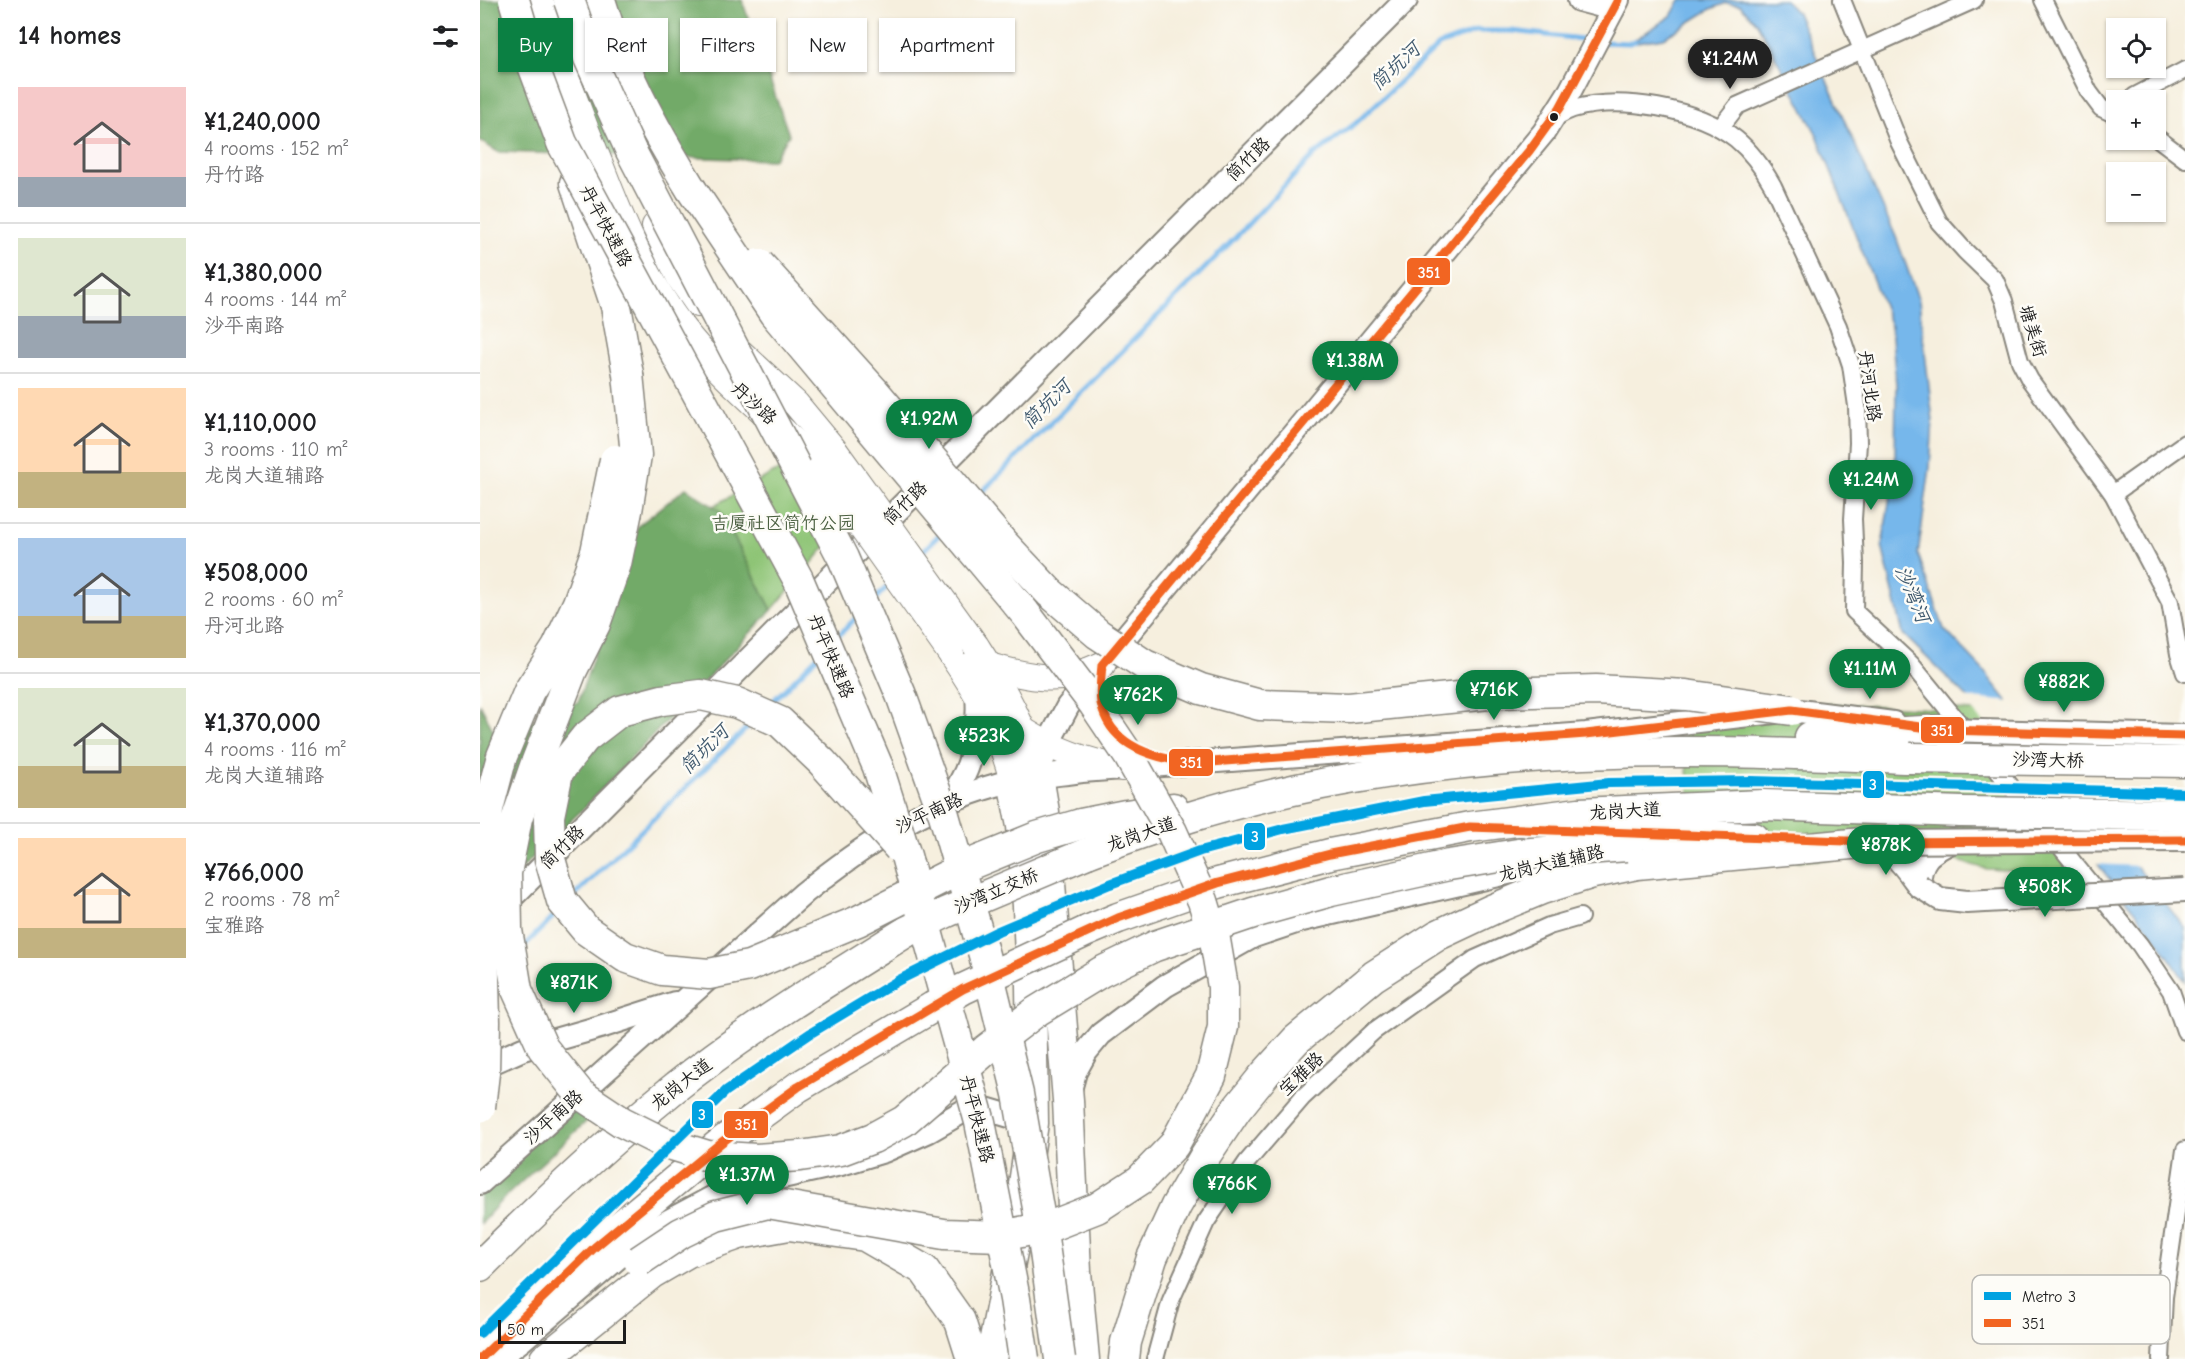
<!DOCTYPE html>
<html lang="en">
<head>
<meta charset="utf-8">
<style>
	:root { --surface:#fff; --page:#f2f2f2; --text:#202124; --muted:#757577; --line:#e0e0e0; --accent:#0b8043 }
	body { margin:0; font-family:"Comic Neue","LXGW WenKai TC",sans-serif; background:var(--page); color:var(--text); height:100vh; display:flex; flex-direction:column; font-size:22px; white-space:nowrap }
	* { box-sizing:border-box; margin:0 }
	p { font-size:20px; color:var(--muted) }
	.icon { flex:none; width:33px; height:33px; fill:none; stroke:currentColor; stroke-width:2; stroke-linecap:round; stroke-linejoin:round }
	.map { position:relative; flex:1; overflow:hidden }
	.drawer { display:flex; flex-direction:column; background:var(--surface); width:480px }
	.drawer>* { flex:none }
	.banner { position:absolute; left:18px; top:18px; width:570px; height:54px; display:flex; gap:12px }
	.controls { position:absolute; left:1626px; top:18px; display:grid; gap:12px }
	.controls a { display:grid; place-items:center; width:60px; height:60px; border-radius:0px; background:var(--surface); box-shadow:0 2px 4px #0004; font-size:30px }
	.scale { position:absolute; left:18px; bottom:15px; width:128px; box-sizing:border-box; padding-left:6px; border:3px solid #1c1c1c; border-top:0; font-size:16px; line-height:21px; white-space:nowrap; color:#1c1c1c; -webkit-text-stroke:4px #fdfcf7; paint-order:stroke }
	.price { position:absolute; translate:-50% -51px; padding:0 14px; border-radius:21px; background:var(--accent); color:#fff; font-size:20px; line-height:39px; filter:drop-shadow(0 2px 3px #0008) }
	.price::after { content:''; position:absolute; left:50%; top:36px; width:18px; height:14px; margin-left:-9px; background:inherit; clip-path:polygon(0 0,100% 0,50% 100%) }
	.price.current { background:#222; color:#fff }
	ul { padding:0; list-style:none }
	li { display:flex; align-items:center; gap:18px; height:150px; padding:0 18px }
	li+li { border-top:2px solid var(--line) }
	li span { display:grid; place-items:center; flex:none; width:168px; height:120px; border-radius:0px; color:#555 }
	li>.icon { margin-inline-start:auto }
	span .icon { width:72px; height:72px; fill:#fffc; stroke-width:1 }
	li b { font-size:26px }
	h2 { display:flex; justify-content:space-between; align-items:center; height:72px; padding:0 18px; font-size:26px }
	.chip { padding:0 21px; border-radius:0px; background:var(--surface); box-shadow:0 2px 4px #0004; font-size:21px; line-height:54px }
	.chip.current { background:var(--accent); color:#fff }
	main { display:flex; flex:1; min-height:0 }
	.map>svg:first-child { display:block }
	.green { fill:#8ec476; stroke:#557049; stroke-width:1.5 }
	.forest { fill:#72aa67; stroke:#476342; stroke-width:1.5 }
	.water { fill:#76b7eb; stroke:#496a84; stroke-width:1.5 }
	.pier { fill:#f6efde }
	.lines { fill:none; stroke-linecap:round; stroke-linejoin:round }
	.stream { stroke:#76b7eb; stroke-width:5 }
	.street-casing { stroke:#89867d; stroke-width:20 }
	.secondary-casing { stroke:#89867d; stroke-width:26 }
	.primary-casing { stroke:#89867d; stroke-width:28 }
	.highway-casing { stroke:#89867d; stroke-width:33 }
	.street { stroke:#fff; stroke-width:16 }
	.secondary { stroke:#fff; stroke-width:22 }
	.primary { stroke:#fff; stroke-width:26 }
	.highway { stroke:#fff; stroke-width:30 }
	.secondary-bridge-casing { stroke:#89867d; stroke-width:26; stroke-linecap:butt }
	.primary-bridge-casing { stroke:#89867d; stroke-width:28; stroke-linecap:butt }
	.highway-bridge-casing { stroke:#89867d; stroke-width:33; stroke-linecap:butt }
	.secondary-bridge { stroke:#fff; stroke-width:22 }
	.primary-bridge { stroke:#fff; stroke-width:26 }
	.highway-bridge { stroke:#fff; stroke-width:30 }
	.bus-1-casing { stroke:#fdfcf7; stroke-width:14 }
	.bus-1 { stroke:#f26522; stroke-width:9 }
	.metro-1-casing { stroke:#fdfcf7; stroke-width:15 }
	.metro-1 { stroke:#00a2e1; stroke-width:10 }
	.bus-dot { fill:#1c1c1c; stroke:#fdfcf7; stroke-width:2 }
	.labels { text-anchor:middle; stroke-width:5; stroke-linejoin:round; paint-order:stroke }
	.street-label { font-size:18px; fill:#1c1c1c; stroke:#fdfcf7 }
	.park-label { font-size:18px; fill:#4a5f40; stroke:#fdfcf7 }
	.water-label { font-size:20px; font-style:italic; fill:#405a6f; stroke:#fdfcf7 }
	.key { fill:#fdfcf7; stroke:#bab9b5; stroke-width:1.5 }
	.key-label { font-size:16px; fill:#1c1c1c }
	.line-badge { stroke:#fdfcf7; stroke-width:2 }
	.badge-label { font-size:16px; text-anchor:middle; font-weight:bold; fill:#fff }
</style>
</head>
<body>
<main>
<section class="drawer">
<h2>14 homes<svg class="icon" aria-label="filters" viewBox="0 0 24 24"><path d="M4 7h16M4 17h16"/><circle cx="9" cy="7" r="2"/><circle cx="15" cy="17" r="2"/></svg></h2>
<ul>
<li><span style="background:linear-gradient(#f6c9c9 75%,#9aa5b1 0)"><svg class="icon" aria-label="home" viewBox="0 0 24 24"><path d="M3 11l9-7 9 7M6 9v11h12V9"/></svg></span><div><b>¥1,240,000</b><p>4 rooms · 152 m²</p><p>丹竹路</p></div></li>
<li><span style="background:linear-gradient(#dfe7d0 65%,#9aa5b1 0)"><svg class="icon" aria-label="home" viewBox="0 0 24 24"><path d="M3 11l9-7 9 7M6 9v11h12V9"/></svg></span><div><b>¥1,380,000</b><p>4 rooms · 144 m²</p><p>沙平南路</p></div></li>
<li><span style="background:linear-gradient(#ffd9b3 70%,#c2b280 0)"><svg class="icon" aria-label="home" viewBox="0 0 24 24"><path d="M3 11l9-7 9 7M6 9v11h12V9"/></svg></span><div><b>¥1,110,000</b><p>3 rooms · 110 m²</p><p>龙岗大道辅路</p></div></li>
<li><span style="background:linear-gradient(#a9c7e8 65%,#c2b280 0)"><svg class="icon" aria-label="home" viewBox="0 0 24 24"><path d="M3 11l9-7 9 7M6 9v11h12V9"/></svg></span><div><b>¥508,000</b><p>2 rooms · 60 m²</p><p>丹河北路</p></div></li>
<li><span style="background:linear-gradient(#dfe7d0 65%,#c2b280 0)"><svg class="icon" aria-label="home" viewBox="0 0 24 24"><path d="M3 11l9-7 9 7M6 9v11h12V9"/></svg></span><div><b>¥1,370,000</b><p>4 rooms · 116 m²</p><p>龙岗大道辅路</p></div></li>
<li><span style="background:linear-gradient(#ffd9b3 75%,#c2b280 0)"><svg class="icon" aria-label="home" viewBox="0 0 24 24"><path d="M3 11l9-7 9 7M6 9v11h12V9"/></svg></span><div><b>¥766,000</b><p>2 rooms · 78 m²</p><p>宝雅路</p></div></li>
</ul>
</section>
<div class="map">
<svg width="1705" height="1359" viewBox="0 0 1705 1359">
	<rect width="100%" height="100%" fill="#fdfcf7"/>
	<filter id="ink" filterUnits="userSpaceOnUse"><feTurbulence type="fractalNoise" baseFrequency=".0167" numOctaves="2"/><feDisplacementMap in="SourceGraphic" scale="12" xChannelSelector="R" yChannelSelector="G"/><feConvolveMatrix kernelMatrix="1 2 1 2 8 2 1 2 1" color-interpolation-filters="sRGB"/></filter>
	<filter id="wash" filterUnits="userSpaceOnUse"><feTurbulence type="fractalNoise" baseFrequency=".008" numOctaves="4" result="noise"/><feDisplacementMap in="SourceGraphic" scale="24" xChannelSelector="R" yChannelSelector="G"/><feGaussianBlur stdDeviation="1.35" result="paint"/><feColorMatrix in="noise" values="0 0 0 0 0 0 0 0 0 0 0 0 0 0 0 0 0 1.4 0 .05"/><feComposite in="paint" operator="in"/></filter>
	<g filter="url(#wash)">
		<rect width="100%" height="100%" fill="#f6efde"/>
		<g class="green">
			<path d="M324,456L367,522L292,610L240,511L233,506Z"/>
			<path d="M1201,696L1513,712L1536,786L1562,828L1583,850L1603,874L1507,869L1456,855L1215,865Z"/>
		</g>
		<g class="forest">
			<path d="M0,0H262L309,135L293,160L18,152L0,141Z"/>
			<path d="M206,488L240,511L292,610L106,806L0,909V704L16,736L98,702L158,526Z"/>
			<path d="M97,1107L108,1120L21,1201L0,1224V1186Z"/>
		</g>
		<path class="water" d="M1200,0H1305L1317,13L1416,237L1439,301L1453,421L1450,467L1438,554L1464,629L1503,670L1705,928V981L1677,940L1488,698L1423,634L1402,546L1415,465L1416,385L1411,326L1337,135L1277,23L1260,5L1246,3L1231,9L1184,38L1150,43L1191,16Z"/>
		<path class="pier" d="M1483,697L1531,702L1660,866L1614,864Z"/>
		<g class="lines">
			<g class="stream">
				<path d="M1122,42L1150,43L1155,41"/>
				<path d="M497,497L757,236L834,155L876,123L959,45L997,31H1032L1110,40"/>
				<path d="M440,554L463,531"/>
				<path d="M391,603L412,582"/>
				<path d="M355,639L378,616"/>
				<path d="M287,707L340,654"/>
				<path d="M92,898L275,720"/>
				<path d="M41,949L79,911"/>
			</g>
		</g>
	</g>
	<g filter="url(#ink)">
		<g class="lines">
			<g class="street-casing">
				<g id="street">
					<path d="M1362,0L1419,142L1459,222L1485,251L1515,280L1524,301L1540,361L1550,380L1633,494L1690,602L1699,654L1705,673"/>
					<path d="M1563,0L1609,92L1621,108L1636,115"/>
					<path d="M1651,100L1655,96L1705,70"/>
					<path d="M1072,119C1079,116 1086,111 1093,109C1140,95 1217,108 1256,139C1272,152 1283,168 1293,186L1358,326L1371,365L1377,406L1378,443L1373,519L1375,563L1374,611L1431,664L1554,815"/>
					<path d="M1240,128L1257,106L1494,0"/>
					<path d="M1676,137L1705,159"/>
					<path d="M1633,494L1705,443"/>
					<path d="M1571,835L1660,945L1691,991L1705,1031"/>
					<path d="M675,1359L691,1300L726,1222L767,1162L822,1098L894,1031L995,959L1069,926L1100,917"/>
					<path d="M1681,1359L1684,1297L1705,1150"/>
				</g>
			</g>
			<g class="secondary-casing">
				<g id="secondary">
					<path d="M1099,0L1133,9"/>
					<path d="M562,762L573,734L588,706L1064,132L1090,91L1138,0"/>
					<path d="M463,805C492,777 500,732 497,692"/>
					<path d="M1383,842C1409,842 1425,867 1439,886"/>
					<path d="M1439,886C1440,858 1449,853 1473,841"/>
					<path d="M21,908L926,0"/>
					<path d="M0,1068L43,1049L120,1027L195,1003"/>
					<path d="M590,1090L595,1072L606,1052L621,1034L685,986L774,936L822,920L1076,862"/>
					<path d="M0,1183L324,893C381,847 444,805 516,785C544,777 573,775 602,771L1106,734L1312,710L1413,723"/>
					<path d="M17,1359L42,1340L168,1232L241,1193L275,1183L361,1164L404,1151L449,1131L482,1112L506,1109L553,1123"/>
				</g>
			</g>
			<g class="primary-casing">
				<g id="primary">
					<path d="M60,0C78,57 98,112 121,167C143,224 166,280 203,329C243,381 297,419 340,469"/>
					<path d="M175,226L200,278L218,304"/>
					<path d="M260,352L316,404L355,451"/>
					<path d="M496,646C524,689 545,727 558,776"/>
					<path d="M471,654C500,696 520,731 533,781"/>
					<path d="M509,666C552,678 580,685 622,665"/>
					<path d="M544,731C574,750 607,762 642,768"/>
				</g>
			</g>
			<g class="highway-casing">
				<g id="highway">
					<path d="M120,0C140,68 174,129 211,189"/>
					<path d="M95,183L136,306L148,374"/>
					<path d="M1330,737L1463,730"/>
					<path d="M558,776L564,812L588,1100L596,1272L604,1359"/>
					<path d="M601,824L646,815L693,808"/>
					<path d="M1115,832L1274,838"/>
					<path d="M607,853C641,840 675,828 710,817C835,778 973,760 1103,754C1212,749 1321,754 1430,758"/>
					<path d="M607,931L638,918L738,883L850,854L990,827L1099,813L1283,805L1482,812"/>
					<path d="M0,1266C62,1205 124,1145 192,1090C265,1031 346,982 426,932"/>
					<path d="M0,1359L115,1247L242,1142L318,1087L453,1007"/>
					<path d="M65,1359L172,1273L208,1252L259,1234L309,1225L385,1236L444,1270L480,1321L492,1359"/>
					<path d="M511,1359L540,1211L553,1123L551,985L548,906L542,826L533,781"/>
					<path d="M644,1359L646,1342L672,1258L696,1206L725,1156L756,1110L785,1074L816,1040L894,976L958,935L1011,910L1062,889L1113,873L1157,864L1393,842"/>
				</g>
			</g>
			<use href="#street" class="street"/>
			<use href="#secondary" class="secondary"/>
			<use href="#primary" class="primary"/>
			<use href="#highway" class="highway"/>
			<g class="secondary-bridge-casing">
				<g id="secondary-bridge">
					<path d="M1463,730L1705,736"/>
					<path d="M1393,842L1705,840"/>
					<path d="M1439,886L1460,899L1487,902L1705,890"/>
				</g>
			</g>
			<g class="primary-bridge-casing">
				<g id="primary-bridge">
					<path d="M355,451L496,646"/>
					<path d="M340,469L471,654"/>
				</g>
			</g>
			<g class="highway-bridge-casing">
				<g id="highway-bridge">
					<path d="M34,0L54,68L82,143L318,579L398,767L426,856L500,1122L535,1299L544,1359"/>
					<path d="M89,0L109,58L151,151L363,558L421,695L464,815L504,955L538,1094L562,1231L580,1359"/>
					<path d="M279,264L393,390L522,542L569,592L618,634L665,665L721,689L780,705L869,708L1019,693L1116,690L1206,695L1312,710"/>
					<path d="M148,374L156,455L147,511L136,564L115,624L92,670L55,766L37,818L26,873L27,930L37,990L63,1048L100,1094L142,1122L182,1142L228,1156L276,1159L320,1156L361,1150L393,1138L424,1121L506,1050L557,1011L621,972L675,946L773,913L851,891L969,865L1038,854L1147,846"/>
					<path d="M1430,758L1705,762"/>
					<path d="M1482,812L1705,815"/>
					<path d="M419,848L342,762L300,722L257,703L221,695L182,700L140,711L105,738L78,772L69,816L70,859L82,901L106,930L145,957L182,970L229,974L269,966L378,921L486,866L557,837L601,824"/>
					<path d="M428,931L467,912L607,853"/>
					<path d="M453,1007L483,989L607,931"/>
					<path d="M0,1107L4,1073L5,1022L2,893L8,809L22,756L49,691L77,648L98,603L116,552L135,460"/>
					<path d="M159,1261L201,1233L236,1216L288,1203L464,1234L521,1236L571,1226L617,1208L660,1180L694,1145L731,1076L743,1027V987L735,940L723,901L692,832L649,756L614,704L545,613L294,313L211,189"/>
				</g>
			</g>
			<use href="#secondary-bridge" class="secondary-bridge"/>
			<use href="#primary-bridge" class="primary-bridge"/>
			<use href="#highway-bridge" class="highway-bridge"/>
			<g class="bus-1-casing">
				<g id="bus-1">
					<path d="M1138,0L1080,108L1049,151L622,665C621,677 619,690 621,703C630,749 679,760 718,763L1106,734L1312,710L1463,730L1705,736"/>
					<path d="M0,1359L115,1247L242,1142L318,1087L483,989L638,918L738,883L850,854L990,827L1393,842L1705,840"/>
				</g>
			</g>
			<use href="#bus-1" class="bus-1"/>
			<g class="metro-1-casing">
				<path id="metro-1" d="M0,1333L246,1091L331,1033L419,980L518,931L630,884L720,851L803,829L944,801L1129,783L1271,781L1705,793"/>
			</g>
			<use href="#metro-1" class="metro-1"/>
		</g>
	</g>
	<circle class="bus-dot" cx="1074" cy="117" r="5"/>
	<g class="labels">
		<g class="street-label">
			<text transform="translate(768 159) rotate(-45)" y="6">简竹路</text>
			<text transform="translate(126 226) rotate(62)" y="6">丹平快速路</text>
			<text transform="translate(1553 331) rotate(73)" y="6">塘美街</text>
			<text transform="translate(1390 386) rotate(82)" y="6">丹河北路</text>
			<text transform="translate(274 403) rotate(42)" y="6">丹沙路</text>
			<text transform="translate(425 503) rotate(-45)" y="6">简竹路</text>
			<text transform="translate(351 656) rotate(67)" y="6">丹平快速路</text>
			<text transform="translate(1568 760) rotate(1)" y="6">沙湾大桥</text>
			<text transform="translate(1145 811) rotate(-3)" y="6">龙岗大道</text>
			<text transform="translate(449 813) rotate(-25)" y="6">沙平南路</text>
			<text transform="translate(661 834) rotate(-19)" y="6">龙岗大道</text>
			<text transform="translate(82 847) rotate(-45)" y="6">简竹路</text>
			<text transform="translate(1071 863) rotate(-13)" y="6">龙岗大道辅路</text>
			<text transform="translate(516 891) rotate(-23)" y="6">沙湾立交桥</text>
			<text transform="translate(821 1074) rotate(-44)" y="6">宝雅路</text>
			<text transform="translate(201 1084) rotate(-38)" y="6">龙岗大道</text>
			<text transform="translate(73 1117) rotate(-42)" y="6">沙平南路</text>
			<text transform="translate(497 1119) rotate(76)" y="6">丹平快速路</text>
		</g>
		<g class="park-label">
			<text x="303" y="529">吉厦社区简竹公园</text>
		</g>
		<g class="water-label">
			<text transform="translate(915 66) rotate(-43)" y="7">简坑河</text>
			<text transform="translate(566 404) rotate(-45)" y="7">简坑河</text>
			<text transform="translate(1433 594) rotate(67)" y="7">沙湾河</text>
			<text transform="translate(224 749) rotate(-45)" y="7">简坑河</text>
		</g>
	</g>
	<rect x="1492" y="1275" width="198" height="69" rx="9" class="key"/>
	<rect x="1504" y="1292" width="27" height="8" fill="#00a2e1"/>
	<rect x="1504" y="1319" width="27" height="8" fill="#f26522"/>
	<g class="key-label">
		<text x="1542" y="1302">Metro 3</text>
		<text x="1542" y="1329">351</text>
	</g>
	<g class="line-badge">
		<rect x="926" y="257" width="45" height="29" rx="6" fill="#f26522"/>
		<rect x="1440" y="716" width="45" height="28" rx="6" fill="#f26522"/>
		<rect x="688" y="748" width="46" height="29" rx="6" fill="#f26522"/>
		<rect x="1382" y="770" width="23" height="29" rx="6" fill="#00a2e1"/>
		<rect x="763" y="822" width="23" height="29" rx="6" fill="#00a2e1"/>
		<rect x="211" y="1100" width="23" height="29" rx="6" fill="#00a2e1"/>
		<rect x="243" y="1110" width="46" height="29" rx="6" fill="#f26522"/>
	</g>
	<g class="badge-label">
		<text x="949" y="278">351</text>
		<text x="1462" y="736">351</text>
		<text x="711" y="768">351</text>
		<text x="1393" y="790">3</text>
		<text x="775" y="842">3</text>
		<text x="222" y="1120">3</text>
		<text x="266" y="1130">351</text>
	</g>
</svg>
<div class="controls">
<a><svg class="icon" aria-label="locate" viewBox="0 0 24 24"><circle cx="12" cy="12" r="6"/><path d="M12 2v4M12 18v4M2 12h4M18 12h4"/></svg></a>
<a>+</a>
<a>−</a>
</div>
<div class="scale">50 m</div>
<b class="price current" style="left:1250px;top:90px">¥1.24M</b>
<b class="price" style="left:875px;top:392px">¥1.38M</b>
<b class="price" style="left:449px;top:450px">¥1.92M</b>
<b class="price" style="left:1391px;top:511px">¥1.24M</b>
<b class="price" style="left:1390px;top:700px">¥1.11M</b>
<b class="price" style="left:1584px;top:713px">¥882K</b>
<b class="price" style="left:1014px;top:721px">¥716K</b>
<b class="price" style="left:658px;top:726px">¥762K</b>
<b class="price" style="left:504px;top:767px">¥523K</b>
<b class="price" style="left:1406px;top:876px">¥878K</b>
<b class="price" style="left:1565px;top:918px">¥508K</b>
<b class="price" style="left:94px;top:1014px">¥871K</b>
<b class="price" style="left:267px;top:1206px">¥1.37M</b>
<b class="price" style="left:752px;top:1215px">¥766K</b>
<div class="banner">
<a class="chip current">Buy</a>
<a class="chip">Rent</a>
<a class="chip">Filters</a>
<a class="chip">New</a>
<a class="chip">Apartment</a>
</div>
</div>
</main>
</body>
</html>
